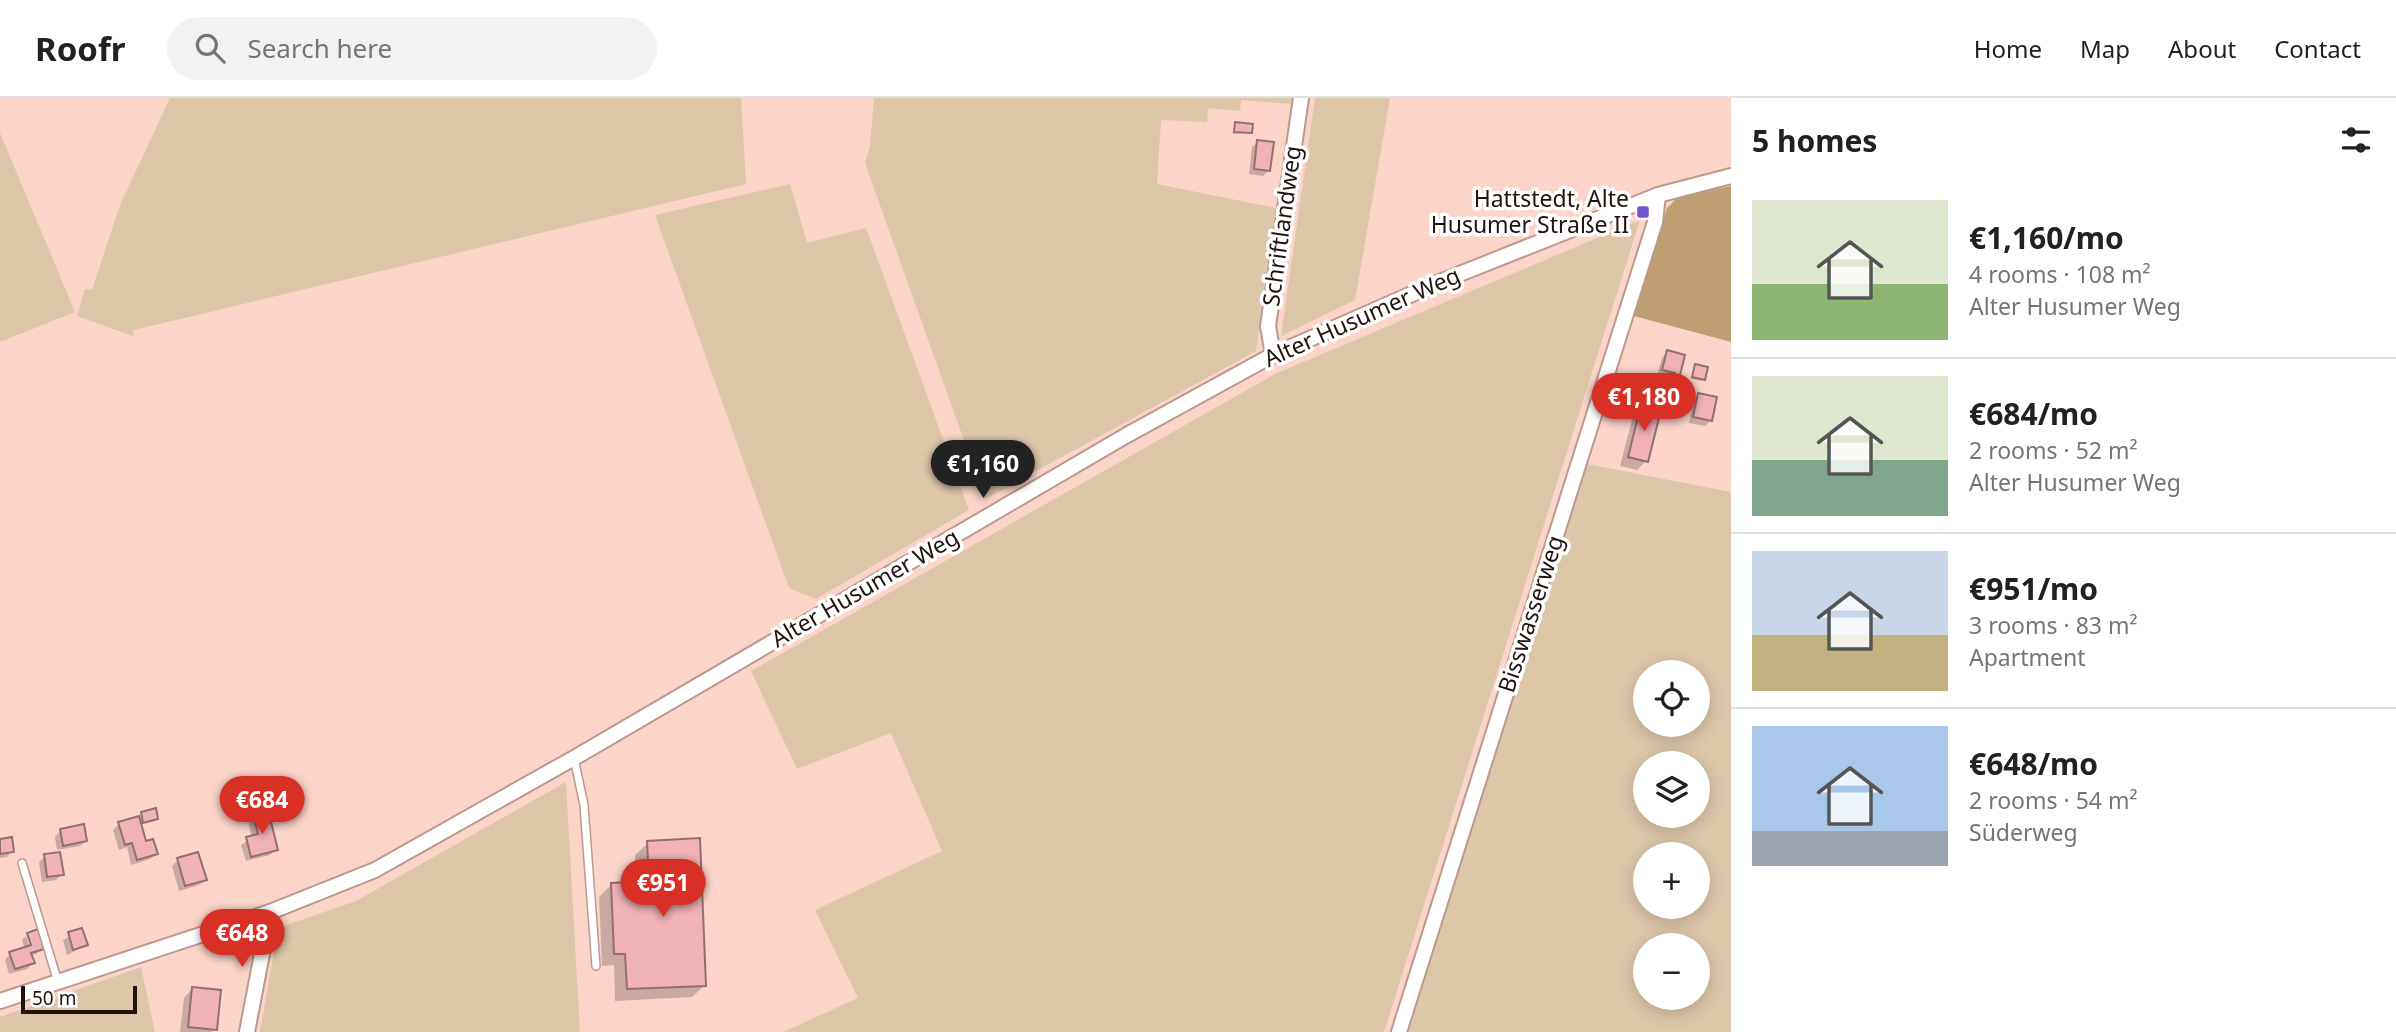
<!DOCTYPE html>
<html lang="en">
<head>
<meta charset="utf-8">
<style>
	:root { --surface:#fff; --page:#f2f2f2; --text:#202124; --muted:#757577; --line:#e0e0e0; --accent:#d93025 }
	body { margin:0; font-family:"Noto Sans",sans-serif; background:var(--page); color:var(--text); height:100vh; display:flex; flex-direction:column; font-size:26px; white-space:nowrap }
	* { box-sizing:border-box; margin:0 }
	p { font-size:23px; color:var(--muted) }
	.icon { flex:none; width:38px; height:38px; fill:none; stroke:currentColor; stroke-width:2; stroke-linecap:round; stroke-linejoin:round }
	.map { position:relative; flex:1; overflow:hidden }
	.side { display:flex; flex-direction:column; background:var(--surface); width:665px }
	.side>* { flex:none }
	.buttons { position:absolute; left:1633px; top:562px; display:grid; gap:14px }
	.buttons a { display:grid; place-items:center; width:77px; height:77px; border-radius:50%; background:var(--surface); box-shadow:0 4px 18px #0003; font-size:35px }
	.scale { position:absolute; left:21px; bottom:18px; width:116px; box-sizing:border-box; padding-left:7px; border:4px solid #211410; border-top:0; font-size:19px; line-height:24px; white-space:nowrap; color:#211410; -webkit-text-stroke:5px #fff; paint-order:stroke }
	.price { position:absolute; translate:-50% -60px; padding:0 16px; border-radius:24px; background:var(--accent); color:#fff; font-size:23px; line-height:46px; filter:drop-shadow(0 2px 4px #0008) }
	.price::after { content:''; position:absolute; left:50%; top:42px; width:21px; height:16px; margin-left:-10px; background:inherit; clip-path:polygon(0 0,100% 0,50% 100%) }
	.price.active { background:#222; color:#fff }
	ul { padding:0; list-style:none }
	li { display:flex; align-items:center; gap:21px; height:175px; padding:0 21px }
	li+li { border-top:2px solid var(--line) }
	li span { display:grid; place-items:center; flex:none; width:196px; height:140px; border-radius:0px; color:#555 }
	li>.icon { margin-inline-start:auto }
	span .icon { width:84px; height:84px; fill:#fffc; stroke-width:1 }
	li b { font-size:30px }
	h2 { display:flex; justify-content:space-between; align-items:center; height:84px; padding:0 21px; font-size:30px }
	header { display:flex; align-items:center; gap:42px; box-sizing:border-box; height:98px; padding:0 35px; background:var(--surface); border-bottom:2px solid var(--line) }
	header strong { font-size:33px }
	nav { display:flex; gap:38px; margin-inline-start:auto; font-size:24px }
	.search { width:490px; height:63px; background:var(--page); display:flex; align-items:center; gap:18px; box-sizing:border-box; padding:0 24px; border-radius:38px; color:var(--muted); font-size:26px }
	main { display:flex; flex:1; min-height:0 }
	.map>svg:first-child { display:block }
	.green { fill:#dcc7a9; fill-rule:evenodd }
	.forest { fill:#be9f71 }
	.shadow { fill:#0003 }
	.building { fill:#f0b2b6; stroke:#946f71; stroke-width:2 }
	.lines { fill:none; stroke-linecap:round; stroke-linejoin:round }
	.service-casing { stroke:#bd988e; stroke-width:10 }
	.minor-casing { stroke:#bd988e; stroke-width:18 }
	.service { stroke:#fff; stroke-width:7 }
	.minor { stroke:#fff; stroke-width:14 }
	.poi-dot { fill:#7656cf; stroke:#fff; stroke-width:2.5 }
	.labels { text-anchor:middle; stroke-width:7; stroke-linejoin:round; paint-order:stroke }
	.poi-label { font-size:23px; fill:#211410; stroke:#fff; text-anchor:end }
	.street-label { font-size:23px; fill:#211410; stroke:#fff }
</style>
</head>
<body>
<header>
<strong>Roofr</strong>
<div class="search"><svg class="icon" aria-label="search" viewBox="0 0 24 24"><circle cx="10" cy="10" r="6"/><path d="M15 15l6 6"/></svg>Search here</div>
<nav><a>Home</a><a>Map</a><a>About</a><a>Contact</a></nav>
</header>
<main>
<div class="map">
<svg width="1731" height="934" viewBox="0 0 1731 934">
	<rect width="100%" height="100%" fill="#fcd4ca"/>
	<g class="green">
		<path d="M170,0H741L746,86L134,232L133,238L77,218L85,191L92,192L120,107Z"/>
		<path d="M874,0H1292V6L1241,2L1240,13L1208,10L1207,24L1161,22L1157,86L1276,110L1256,253L985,401L865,65L870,49Z"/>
		<path d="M1315,0H1390L1355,202L1281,238Z"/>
		<path d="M0,35L75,214L0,244Z"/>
		<path d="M790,86L807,145L866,130L969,412L816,501L789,490L655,117Z"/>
		<path d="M1640,122L1384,934H783L858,900L815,812L942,753L891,635L797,671L751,573L1277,275Z"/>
		<path d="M1587,366L1731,394V934H1408ZM1645,574H1698V626H1645ZM1645,665H1698V718H1645ZM1645,756H1698V808H1645ZM1645,847H1698V900H1645Z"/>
		<path d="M566,684L580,934H260L278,830L356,803Z"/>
		<path d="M141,869L155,934H0V919Z"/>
	</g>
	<path class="forest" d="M1731,88V244L1634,218L1667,110L1678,99Z"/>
	<g class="shadow">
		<path d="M1236,25L1250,35L1233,36Z"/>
		<path d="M1258,44L1269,72L1263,78L1249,76L1252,49Z"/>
		<path d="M1667,254L1683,258L1677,284L1671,290L1668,289L1670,281L1657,277L1662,260Z"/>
		<path d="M1696,268L1704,281L1701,283L1691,281Z"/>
		<path d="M1699,297L1711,322L1705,328L1689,325L1693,303Z"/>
		<path d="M1642,309L1646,363L1637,372L1620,368L1633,318Z"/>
		<path d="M142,716L156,720L140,727L145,745L156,756L150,761L131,767L127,749L119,752L113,732L119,726L140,720Z"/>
		<path d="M254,718L276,751L270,757L246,763L241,747L252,740L248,723Z"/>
		<path d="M60,733L86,743L80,748L57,752L55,739Z"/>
		<path d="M0,743L12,753L7,759L0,760Z"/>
		<path d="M648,745L705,887L692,899L615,903L614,867L602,868L599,799L612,786L637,785L635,757Z"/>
		<path d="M45,758L62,776L56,782L42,784L39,764Z"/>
		<path d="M178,762L205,782L199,787L179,793L172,768Z"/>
		<path d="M81,832L86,847L67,857L63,842Z"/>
		<path d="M37,834L42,850L36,856L30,858L33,865L27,871L9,876L5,862L10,856L25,851L22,842L26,838L32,856L35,855L27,837Z"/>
		<path d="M193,890L215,931L212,934H180L184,900Z"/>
	</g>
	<g class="building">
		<path d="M1235,24L1253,26L1252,35L1234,34Z"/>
		<path d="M1257,42L1274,44L1270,73L1254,71Z"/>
		<path d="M1667,252L1685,257L1678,285L1673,283L1675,275L1662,272Z"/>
		<path d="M1695,266L1708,269L1705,282L1692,279Z"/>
		<path d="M1698,295L1717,299L1712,323L1693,319Z"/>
		<path d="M1641,307L1661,312L1648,364L1628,359Z"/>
		<path d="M156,710L158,721L143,725L141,714Z"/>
		<path d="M268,712L278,752L251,759L246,739L258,736L253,716Z"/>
		<path d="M139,718L146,743L153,741L158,756L137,762L132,745L125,747L118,724Z"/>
		<path d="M84,726L87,743L63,748L60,731Z"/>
		<path d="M12,739L14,754L0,756V741Z"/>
		<path d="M700,740L706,888L627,891L625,856H614L611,785L649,783L647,743Z"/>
		<path d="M60,754L64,777L47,779L44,756Z"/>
		<path d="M198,754L207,782L185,788L177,760Z"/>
		<path d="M82,830L88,847L73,852L68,834Z"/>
		<path d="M38,831L44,851L31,855L35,865L15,871L9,854L31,847L27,835Z"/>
		<path d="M192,889L221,892L217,932L188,929Z"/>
	</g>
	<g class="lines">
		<g class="service-casing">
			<g id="service">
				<path d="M574,660L584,707L596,868"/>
				<path d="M22,765L58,884"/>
			</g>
		</g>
		<g class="minor-casing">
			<g id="minor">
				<path d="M1273,257L1268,228L1301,0"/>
				<path d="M0,903L270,814L375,772L574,660L1127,337L1273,257L1437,185L1658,97L1731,78"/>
				<path d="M247,934L270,814"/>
				<path d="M1399,934L1655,124L1658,97"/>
			</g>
		</g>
		<use href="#service" class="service"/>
		<use href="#minor" class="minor"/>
	</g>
	<rect class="poi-dot" x="1636" y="107" width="14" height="14" rx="3.5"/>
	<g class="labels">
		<g class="poi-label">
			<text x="1629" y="109">Hattstedt, Alte<tspan x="1629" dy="26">Husumer Straße II</tspan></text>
		</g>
		<g class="street-label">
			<text transform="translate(1282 128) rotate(-82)" y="8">Schriftlandweg</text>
			<text transform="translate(1362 219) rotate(-24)" y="8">Alter Husumer Weg</text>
			<text transform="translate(865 490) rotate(-30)" y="8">Alter Husumer Weg</text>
			<text transform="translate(1531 516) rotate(-72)" y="8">Bisswasserweg</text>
		</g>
	</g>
</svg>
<div class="buttons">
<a><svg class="icon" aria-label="locate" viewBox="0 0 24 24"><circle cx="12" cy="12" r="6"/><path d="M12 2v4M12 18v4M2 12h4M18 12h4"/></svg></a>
<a><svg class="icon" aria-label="layers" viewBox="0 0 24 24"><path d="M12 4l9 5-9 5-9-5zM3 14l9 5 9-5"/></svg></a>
<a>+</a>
<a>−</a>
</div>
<div class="scale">50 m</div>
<b class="price" style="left:1644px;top:335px">€1,180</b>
<b class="price active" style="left:983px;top:402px">€1,160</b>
<b class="price" style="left:262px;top:738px">€684</b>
<b class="price" style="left:663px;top:821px">€951</b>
<b class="price" style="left:242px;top:871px">€648</b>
</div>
<section class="side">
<h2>5 homes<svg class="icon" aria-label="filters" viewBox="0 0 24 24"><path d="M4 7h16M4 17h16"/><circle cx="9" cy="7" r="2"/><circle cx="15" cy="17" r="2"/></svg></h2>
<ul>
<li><span style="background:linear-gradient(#dfe7d0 60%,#8fb573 0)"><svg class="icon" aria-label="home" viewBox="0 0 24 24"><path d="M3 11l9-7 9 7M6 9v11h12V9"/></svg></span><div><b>€1,160/mo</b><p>4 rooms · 108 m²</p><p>Alter Husumer Weg</p></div></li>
<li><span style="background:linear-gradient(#dfe7d0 60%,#7fa58c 0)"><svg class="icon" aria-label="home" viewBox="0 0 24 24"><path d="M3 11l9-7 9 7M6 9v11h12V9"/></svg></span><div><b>€684/mo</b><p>2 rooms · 52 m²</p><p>Alter Husumer Weg</p></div></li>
<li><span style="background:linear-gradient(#c9d6e8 60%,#c2b280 0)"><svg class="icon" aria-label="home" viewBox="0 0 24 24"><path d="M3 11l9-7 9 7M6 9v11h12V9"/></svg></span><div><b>€951/mo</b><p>3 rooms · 83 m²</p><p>Apartment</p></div></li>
<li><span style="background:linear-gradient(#a9c7e8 75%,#9aa5b1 0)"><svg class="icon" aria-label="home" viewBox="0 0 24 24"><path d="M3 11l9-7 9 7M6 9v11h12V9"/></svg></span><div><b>€648/mo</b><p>2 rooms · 54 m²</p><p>Süderweg</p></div></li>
</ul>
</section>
</main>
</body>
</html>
